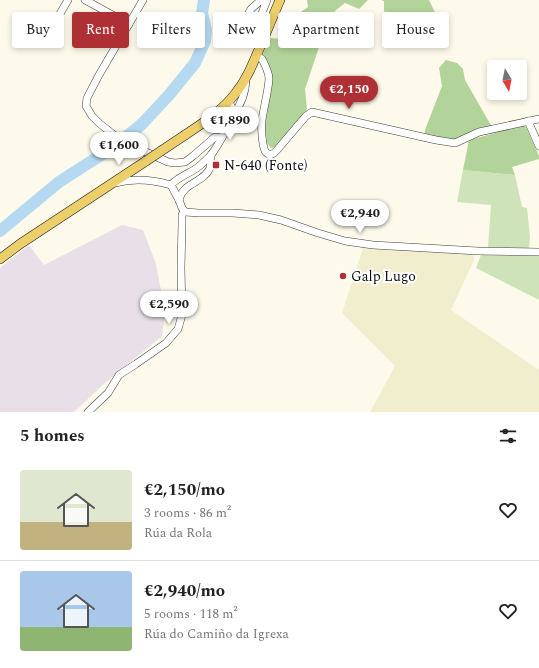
<!DOCTYPE html>
<html lang="en">
<head>
<meta charset="utf-8">
<style>
	:root { --surface:#fff; --page:#f6f6f6; --text:#222; --muted:#767676; --line:#e0e0e0; --accent:#ae3034 }
	body { margin:0; font-family:Spectral,serif; background:var(--page); color:var(--text); height:100vh; display:flex; flex-direction:column; font-size:15px; white-space:nowrap }
	* { box-sizing:border-box; margin:0 }
	p { font-size:13px; color:var(--muted) }
	.icon { flex:none; width:22px; height:22px; fill:none; stroke:currentColor; stroke-width:2; stroke-linecap:round; stroke-linejoin:round }
	.map { position:relative; height:412px; overflow:hidden }
	.sheet { display:flex; flex-direction:column; background:var(--surface); flex:1 }
	.sheet>* { flex:none }
	.guide { position:absolute; left:12px; top:12px; width:515px; height:36px; display:flex; gap:8px }
	.needle { width:26px; rotate:170deg }
	.buttons { position:absolute; left:487px; top:60px; display:grid; gap:8px }
	.buttons a { display:grid; place-items:center; width:40px; height:40px; border-radius:4px; background:var(--surface); box-shadow:0 2px 6px #0003; font-size:20px }
	.price { position:absolute; translate:-50% -34px; padding:0 9px; border-radius:14px; background:#fff; color:#222; font-size:13px; line-height:26px; filter:drop-shadow(0 1px 2px #0008) }
	.price::after { content:''; position:absolute; left:50%; top:24px; width:12px; height:9px; margin-left:-6px; background:inherit; clip-path:polygon(0 0,100% 0,50% 100%) }
	.price.active { background:var(--accent); color:#fff }
	ul { padding:0; list-style:none }
	li { display:flex; align-items:center; gap:12px; height:100px; padding:0 20px }
	li+li { border-top:1px solid var(--line) }
	li span { display:grid; place-items:center; flex:none; width:112px; height:80px; border-radius:4px; color:#555 }
	li>.icon { margin-inline-start:auto }
	span .icon { width:48px; height:48px; fill:#fffc; stroke-width:1 }
	li b { font-size:17px }
	h2 { display:flex; justify-content:space-between; align-items:center; height:48px; padding:0 20px; font-size:17px }
	.pill { padding:0 14px; border-radius:4px; background:var(--surface); box-shadow:0 2px 6px #0003; font-size:14px; line-height:36px }
	.pill.active { background:var(--accent); color:#fff }
	.map>svg:first-child { display:block }
	.industrial { fill:#e8dfe9 }
	.farmland { fill:#f1eecd }
	.green { fill:#cee4b8 }
	.forest { fill:#b2d399 }
	.lines { fill:none; stroke-linecap:round; stroke-linejoin:round }
	.river { stroke:#b4d9f0; stroke-width:12 }
	.minor-casing { stroke:#3e3e3e; stroke-width:8 }
	.major-casing { stroke:#1c1c1c; stroke-width:10 }
	.minor { stroke:#fff; stroke-width:7 }
	.major { stroke:#ecce6b; stroke-width:9 }
	.major-bridge-casing { stroke:#1c1c1c; stroke-width:10; stroke-linecap:butt }
	.major-bridge { stroke:#ecce6b; stroke-width:9 }
	.poi-dot { fill:#ae3034; stroke:#fff; stroke-width:1.5 }
	.labels { text-anchor:middle; stroke-width:4; stroke-linejoin:round; paint-order:stroke }
	.poi-label { font-size:14px; fill:#0b0b0b; stroke:#fff; text-anchor:start }
</style>
</head>
<body>
<div class="map">
<svg width="539" height="412" viewBox="0 0 539 412">
	<rect width="100%" height="100%" fill="#fdfaeb"/>
	<path class="industrial" d="M122,225L143,230L156,264L165,312L162,336L105,383L74,412H0V268L29,245L44,265Z"/>
	<path class="farmland" d="M363,248L473,253L474,260L451,310L539,370V412H370L395,366L342,313Z"/>
	<g class="green">
		<path d="M463,170L515,175L522,207L527,208L530,237L529,249L488,247L491,205L457,202Z"/>
		<path d="M481,255L539,256V300L476,268Z"/>
	</g>
	<g class="forest">
		<path d="M307,0H368L359,9L345,3L336,10L326,23L321,41L305,89L307,110L279,146L271,148L267,143L264,117L270,74L262,56L270,38L283,39L292,18L308,7Z"/>
		<path d="M381,0H429L442,27L401,41L396,28L384,11V1Z"/>
		<path d="M446,60L457,63L463,69L465,80L492,127L455,141L425,134V130L442,86L439,68Z"/>
		<path d="M525,125L539,156V159L512,167L515,175L463,170L469,140Z"/>
	</g>
	<g class="lines">
		<path class="river" d="M0,231L59,182L115,146L142,124L169,95L195,63L205,41L206,30L202,13L204,0"/>
		<g class="minor-casing">
			<g id="minor">
				<path d="M85,0L129,24"/>
				<path d="M143,0L99,75L87,98L86,106L92,116L99,123L114,135L135,147L168,162L175,163L185,162L193,156L215,137H222"/>
				<path d="M57,19L68,0"/>
				<path d="M237,35L251,9L260,1L266,2"/>
				<path d="M262,42C260,41 259,40 258,38C255,31 264,7 267,0"/>
				<path d="M256,56L262,59C265,65 269,72 269,79C268,93 264,106 262,120C261,127 262,144 265,151C267,154 267,153 270,155L274,153L277,150L306,116L312,112L436,140L455,143L479,132L539,119"/>
				<path d="M232,117C241,105 246,93 246,78"/>
				<path d="M528,121L539,146"/>
				<path d="M116,183C134,178 153,180 171,185"/>
				<path d="M171,185L179,200L182,208L185,212L199,213H233L259,215L281,220L318,233L345,241L373,245L478,251L539,252"/>
				<path d="M171,185C174,180 191,172 197,168C202,164 207,159 211,155C217,147 234,119 233,110C232,106 230,104 228,102"/>
				<path d="M179,200C183,182 204,183 210,168C211,164 211,159 211,155"/>
				<path d="M88,412L108,393L119,375L136,364L166,343L178,329L182,315L181,268L182,224V215L184,211"/>
			</g>
		</g>
		<g class="major-casing">
			<g id="major">
				<path d="M185,135C203,123 222,111 235,94C245,82 251,68 257,54C265,36 272,18 280,0"/>
				<path d="M0,259L20,244L146,161"/>
			</g>
		</g>
		<use href="#minor" class="minor"/>
		<use href="#major" class="major"/>
		<g class="major-bridge-casing">
			<path id="major-bridge" d="M146,161L185,135"/>
		</g>
		<use href="#major-bridge" class="major-bridge"/>
	</g>
	<g class="poi-dot">
		<rect x="212" y="161" width="8" height="8" rx="2"/>
		<circle cx="343" cy="276" r="4"/>
	</g>
	<g class="labels">
		<g class="poi-label">
			<text x="224" y="170">N-640 (Fonte)</text>
			<text x="351" y="281">Galp Lugo</text>
		</g>
	</g>
</svg>
<div class="buttons">
<a><svg class="needle" viewBox="-14 -14 28 28"><path d="M0-13l5 13h-10z" fill="#e53935"/><path d="M0 13l5-13h-10z" fill="#767676"/></svg></a>
</div>
<b class="price active" style="left:349px;top:110px">€2,150</b>
<b class="price" style="left:230px;top:141px">€1,890</b>
<b class="price" style="left:119px;top:166px">€1,600</b>
<b class="price" style="left:360px;top:234px">€2,940</b>
<b class="price" style="left:169px;top:325px">€2,590</b>
<div class="guide">
<a class="pill">Buy</a>
<a class="pill active">Rent</a>
<a class="pill">Filters</a>
<a class="pill">New</a>
<a class="pill">Apartment</a>
<a class="pill">House</a>
</div>
</div>
<section class="sheet">
<h2>5 homes<svg class="icon" aria-label="filters" viewBox="0 0 24 24"><path d="M4 7h16M4 17h16"/><circle cx="9" cy="7" r="2"/><circle cx="15" cy="17" r="2"/></svg></h2>
<ul>
<li><span style="background:linear-gradient(#dfe7d0 65%,#c2b280 0)"><svg class="icon" aria-label="home" viewBox="0 0 24 24"><path d="M3 11l9-7 9 7M6 9v11h12V9"/></svg></span><div><b>€2,150/mo</b><p>3 rooms · 86 m²</p><p>Rúa da Rola</p></div><svg class="icon" aria-label="heart" viewBox="0 0 24 24"><path d="M12 20l-8-8c-3-5 5-10 8-4 3-6 11-1 8 4z"/></svg></li>
<li><span style="background:linear-gradient(#a9c7e8 70%,#8fb573 0)"><svg class="icon" aria-label="home" viewBox="0 0 24 24"><path d="M3 11l9-7 9 7M6 9v11h12V9"/></svg></span><div><b>€2,940/mo</b><p>5 rooms · 118 m²</p><p>Rúa do Camiño da Igrexa</p></div><svg class="icon" aria-label="heart" viewBox="0 0 24 24"><path d="M12 20l-8-8c-3-5 5-10 8-4 3-6 11-1 8 4z"/></svg></li>
</ul>
</section>
</body>
</html>
